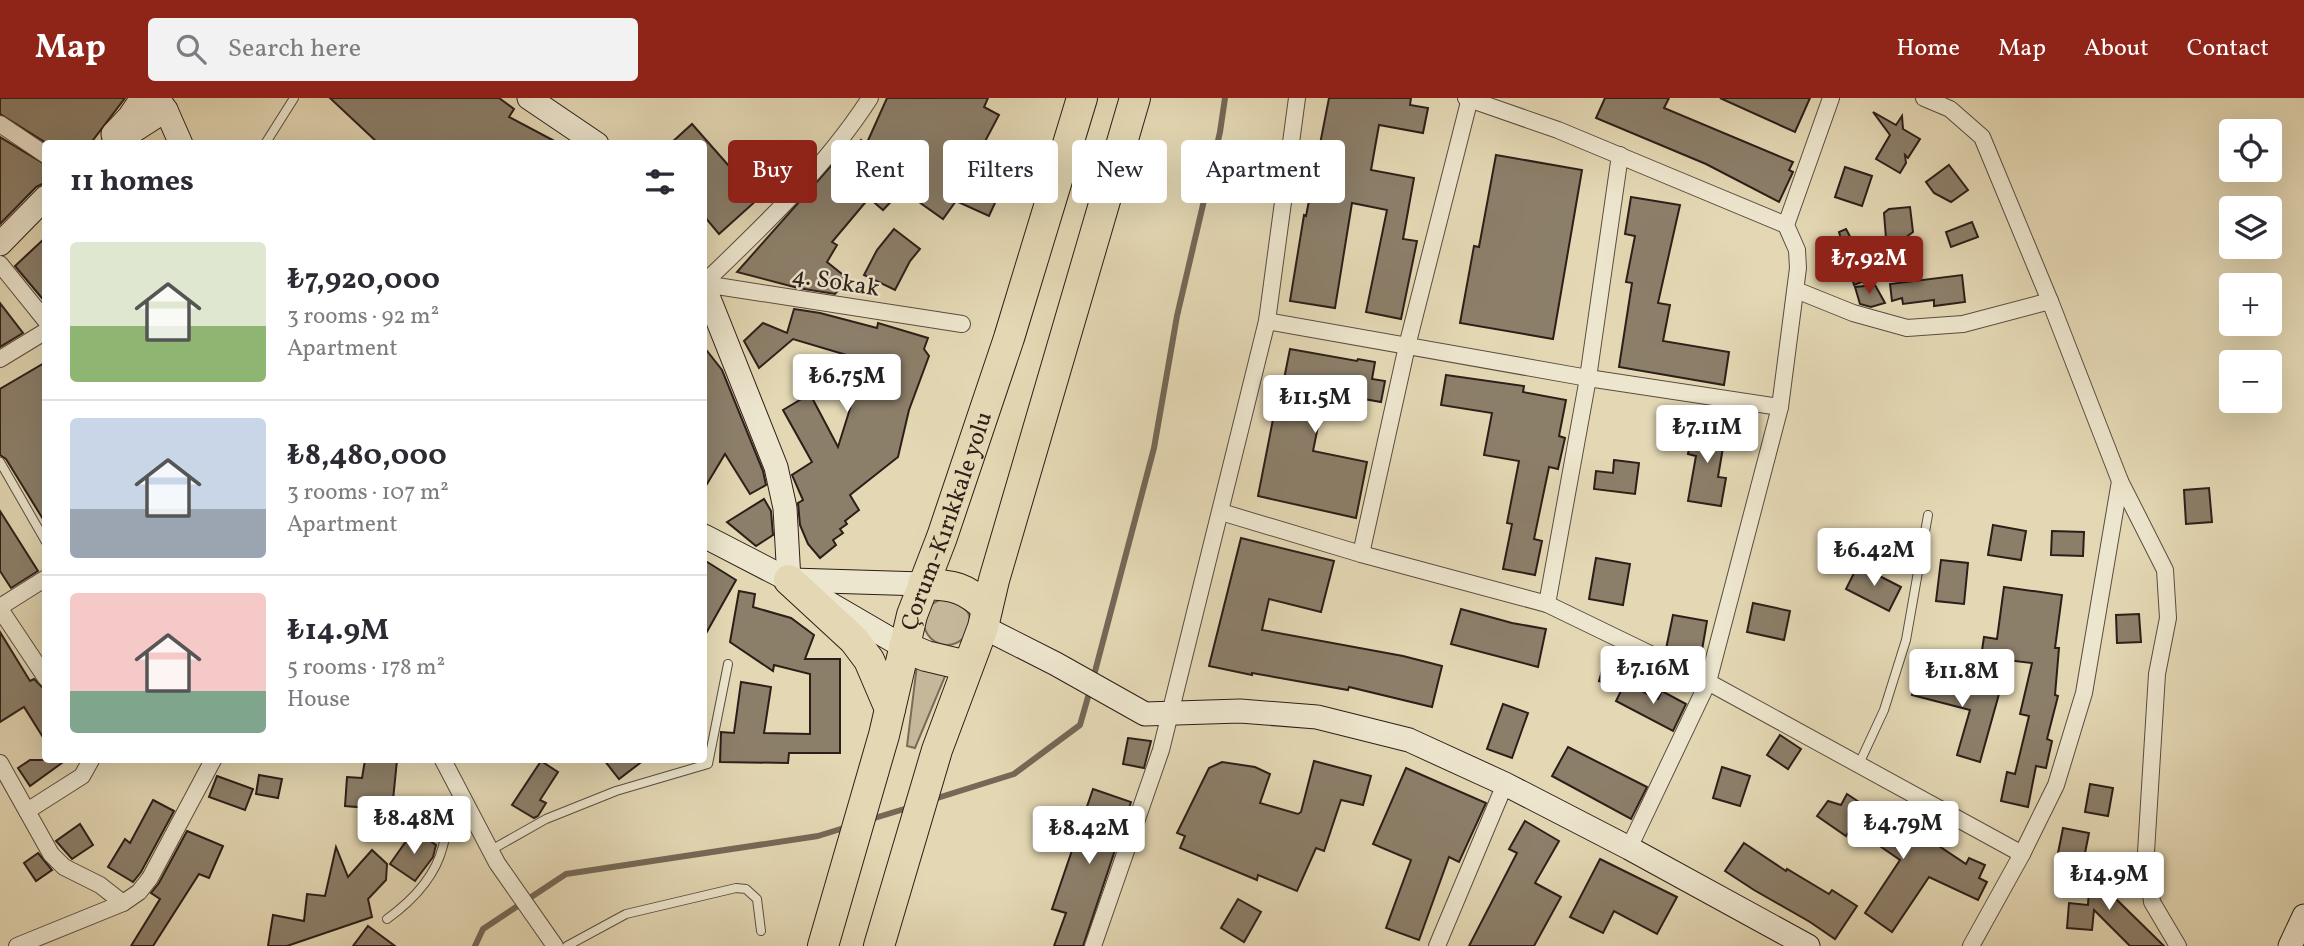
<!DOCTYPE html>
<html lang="en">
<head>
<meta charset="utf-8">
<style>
	:root { --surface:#fff; --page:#f2f2f3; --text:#2b2b33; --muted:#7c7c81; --line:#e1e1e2; --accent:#8f2418 }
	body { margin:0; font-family:Vollkorn,serif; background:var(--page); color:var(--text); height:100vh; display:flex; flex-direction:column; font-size:26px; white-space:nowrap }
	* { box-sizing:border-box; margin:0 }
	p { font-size:23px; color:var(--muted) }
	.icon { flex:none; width:38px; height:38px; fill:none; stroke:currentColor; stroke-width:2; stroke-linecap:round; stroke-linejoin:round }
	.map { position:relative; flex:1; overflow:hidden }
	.side { position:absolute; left:42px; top:42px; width:665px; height:623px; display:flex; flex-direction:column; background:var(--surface); border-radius:7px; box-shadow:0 7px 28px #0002 }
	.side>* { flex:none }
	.top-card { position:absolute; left:728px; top:42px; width:665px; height:63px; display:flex; gap:14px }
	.buttons { position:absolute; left:2219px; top:21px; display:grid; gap:14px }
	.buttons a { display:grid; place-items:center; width:63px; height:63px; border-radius:7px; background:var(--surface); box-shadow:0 7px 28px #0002; font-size:35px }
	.price { position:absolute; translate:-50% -60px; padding:0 16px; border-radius:7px; background:#fff; color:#222; font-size:23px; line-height:46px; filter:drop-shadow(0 2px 4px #0008) }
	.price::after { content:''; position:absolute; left:50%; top:42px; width:21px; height:16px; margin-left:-10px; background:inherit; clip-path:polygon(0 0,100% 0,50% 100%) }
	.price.current { background:var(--accent); color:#fff }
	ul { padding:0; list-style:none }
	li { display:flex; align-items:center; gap:21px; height:175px; padding:0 28px }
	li+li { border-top:2px solid var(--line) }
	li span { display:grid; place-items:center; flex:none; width:196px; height:140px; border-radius:7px; color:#555 }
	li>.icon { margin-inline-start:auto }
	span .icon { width:84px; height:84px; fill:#fffc; stroke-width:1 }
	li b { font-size:30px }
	h2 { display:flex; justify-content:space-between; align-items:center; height:84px; padding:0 28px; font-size:30px }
	.pill { padding:0 24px; border-radius:7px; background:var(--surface); box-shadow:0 7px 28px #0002; font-size:24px; line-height:63px }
	.pill.current { background:var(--accent); color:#fff }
	header { display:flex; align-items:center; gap:42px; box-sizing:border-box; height:98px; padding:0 35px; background:var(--accent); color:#fff }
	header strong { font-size:33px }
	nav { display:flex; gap:38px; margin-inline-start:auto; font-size:24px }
	.search { width:490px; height:63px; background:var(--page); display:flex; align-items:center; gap:18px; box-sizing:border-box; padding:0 24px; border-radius:7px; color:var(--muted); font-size:26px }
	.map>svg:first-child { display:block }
	.green { fill:#c5b89a; stroke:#786b5a; stroke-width:2 }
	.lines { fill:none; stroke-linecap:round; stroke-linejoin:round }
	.stream { stroke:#756856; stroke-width:6 }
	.building { fill:#8c7f6a; stroke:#2c1e19; stroke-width:2 }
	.lane-casing { stroke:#5a4c40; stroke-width:10 }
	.street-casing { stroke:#5a4c40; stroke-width:18 }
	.secondary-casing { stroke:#2c1e19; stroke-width:25 }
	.highway-casing { stroke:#2c1e19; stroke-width:32 }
	.lane { stroke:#ede6ce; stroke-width:8 }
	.street { stroke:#ede6ce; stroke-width:16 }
	.secondary { stroke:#ede6ce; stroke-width:23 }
	.highway { stroke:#e4d8b4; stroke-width:30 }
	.labels { text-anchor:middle; stroke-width:5; stroke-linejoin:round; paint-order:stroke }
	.street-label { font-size:24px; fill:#2c1e19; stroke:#ede6ce }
</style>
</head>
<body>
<header>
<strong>Map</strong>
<div class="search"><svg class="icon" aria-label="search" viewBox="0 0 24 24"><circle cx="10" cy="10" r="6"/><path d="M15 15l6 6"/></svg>Search here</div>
<nav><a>Home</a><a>Map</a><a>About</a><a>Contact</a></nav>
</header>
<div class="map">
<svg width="2304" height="848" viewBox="0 0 2304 848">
	<rect width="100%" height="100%" fill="#e4d8b4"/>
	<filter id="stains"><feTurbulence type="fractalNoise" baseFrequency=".00286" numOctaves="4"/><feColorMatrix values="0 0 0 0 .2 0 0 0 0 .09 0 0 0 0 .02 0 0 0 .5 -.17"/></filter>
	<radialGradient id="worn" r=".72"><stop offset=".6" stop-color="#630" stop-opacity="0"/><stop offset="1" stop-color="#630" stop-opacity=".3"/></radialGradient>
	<g class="green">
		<circle cx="947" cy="524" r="23"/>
		<path d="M917,567L946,576L915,650L907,648Z"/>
	</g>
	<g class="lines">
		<g class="stream">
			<path d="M1093,581L1154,350L1177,218L1220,34L1225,0"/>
			<path d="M931,702L1014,676L1080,627L1090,592"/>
			<path d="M868,722L911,709"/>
			<path d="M475,848L483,831L566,776L818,738L847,729"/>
		</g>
	</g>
	<g class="building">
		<path d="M0,0H125L90,46H48L0,16Z"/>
		<path d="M330,0H499L514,11L509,19L560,46H379Z"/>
		<path d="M887,0H988L984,9L999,17L982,49L991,53L975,83L1000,94L989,118L956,103L943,121L902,92L883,112L869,100L832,144L837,147L827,164L848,181L835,196L798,190L737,174L846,51L850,54L861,42L866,47Z"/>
		<path d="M1329,0H1411L1410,7L1428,10L1423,35L1379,27L1371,72L1414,80L1403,141L1417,143L1401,221L1366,214L1387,112L1352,105L1335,210L1290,203L1304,117L1306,118Z"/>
		<path d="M1605,0H1669L1664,10L1793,64L1789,72L1793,74L1779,104L1706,66L1596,20Z"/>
		<path d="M1720,0H1810L1795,34Z"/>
		<path d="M1873,14L1896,27L1902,18L1903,31L1920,41L1908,60L1905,57L1906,65L1900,75L1876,61L1890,37Z"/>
		<path d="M692,26L758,101L719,136L704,118V46H670Z"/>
		<path d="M0,39L46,67V84L36,89L0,126Z"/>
		<path d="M1496,57L1582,72L1553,241L1460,225L1474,148L1479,149Z"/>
		<path d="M1949,67L1968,92L1951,104L1934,95L1926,84Z"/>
		<path d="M1845,69L1872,78L1862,108L1835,99Z"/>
		<path d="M1631,99L1680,107L1658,205L1670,207L1663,243L1729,254L1724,287L1619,269L1632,185L1626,184L1635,138L1625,136Z"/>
		<path d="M1910,109L1913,134L1887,153L1884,115L1889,111Z"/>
		<path d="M1972,124L1978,139L1951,149L1946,134Z"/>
		<path d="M894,131L920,151L910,163L895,192L864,177L877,152Z"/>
		<path d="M1846,131L1872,180L1854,187L1839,134Z"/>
		<path d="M46,139V205L15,168Z"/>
		<path d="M1914,146L1916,163L1889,173L1888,157Z"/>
		<path d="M1962,177L1965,204L1934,208V202L1903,206L1902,200L1892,203L1890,186Z"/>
		<path d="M1875,187L1885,205L1871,209L1860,206L1855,189Z"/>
		<path d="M0,205L23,235L0,249Z"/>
		<path d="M794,211L820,215L877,230L878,225L928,240L924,251L929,258L909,312L898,359L850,397L859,412L845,423L847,426L840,431L843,435L833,442L836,447L820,460L808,446L800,427L798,405L803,402L792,377L812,364L783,312L810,296L838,349L854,298L851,297L860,261L793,241L759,270L744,243L763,225L787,235Z"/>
		<path d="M704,249L722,272L763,373L766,387L750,396L725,356L704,391Z"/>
		<path d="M1290,251L1357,263L1358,261L1375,264L1372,281L1385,283L1381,304L1325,294L1313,353L1367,364L1356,420L1258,398L1276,306H1279Z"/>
		<path d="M46,264V426L6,361L0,357V291Z"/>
		<path d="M1446,277L1524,288L1523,294L1566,302L1559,338L1565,340L1558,371L1549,369L1534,441L1542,443L1535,477L1503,471L1512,426L1507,425L1519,363L1484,357L1492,315L1441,307Z"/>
		<path d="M1694,326L1726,332L1718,379L1726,380L1721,408L1688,403L1696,358L1688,356Z"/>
		<path d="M1614,362L1639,365L1635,396L1594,391L1596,373L1613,375Z"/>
		<path d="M2209,390L2212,424L2186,426L2184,392Z"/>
		<path d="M764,401L771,413L773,437L756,448L727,424Z"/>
		<path d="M0,413L38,473L11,490L0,473Z"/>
		<path d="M1993,427L2026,433L2021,462L1988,457Z"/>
		<path d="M2052,433L2084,434L2083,458L2051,457Z"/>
		<path d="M1241,440L1334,463L1321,514L1269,501L1262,532L1403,558L1442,568L1432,609L1349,589L1348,592L1252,575V577L1209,568Z"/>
		<path d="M1596,460L1630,466L1623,507L1589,501Z"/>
		<path d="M704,462L736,482L704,539Z"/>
		<path d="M1941,462L1968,465L1964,506L1936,503Z"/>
		<path d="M1858,467L1901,489L1889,513L1846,491Z"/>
		<path d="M2004,489L2062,497L2055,550H2059L2055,597L2058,598L2047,641L2052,643L2046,670L2036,668L2028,709L2001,703L2007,674L2015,676L2029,618L2020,616L2032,565L1981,559L1984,539L1997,541Z"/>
		<path d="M739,493L755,496L753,509L791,520L814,537L805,561H840V655H789L788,665L720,664L721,634L734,635L741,584L771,589L764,635L810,636V576L774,567L773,573L730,544Z"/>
		<path d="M1753,505L1790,513L1784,542L1747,534Z"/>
		<path d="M1461,511L1512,525L1546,531L1538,569L1451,546Z"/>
		<path d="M2139,516L2141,544L2117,545L2116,517Z"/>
		<path d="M1673,517L1707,523L1701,558L1666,551Z"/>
		<path d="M0,534L30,583L34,581L46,593V644L24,609L0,624Z"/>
		<path d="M1604,566L1622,572L1617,589L1599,583Z"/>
		<path d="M1918,572L1944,579L1943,582L1999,596L1980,664L1957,657L1970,612L1912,597Z"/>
		<path d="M1625,585L1658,601L1662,593L1686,606L1673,633L1616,603Z"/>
		<path d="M1503,606L1528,615L1512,660L1487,651Z"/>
		<path d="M1780,637L1801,651L1788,671L1767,657Z"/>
		<path d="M1128,640L1151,643L1144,670L1123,666Z"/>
		<path d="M1568,649L1647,689L1631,721L1552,678Z"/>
		<path d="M30,662H66L30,688L18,670Z"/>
		<path d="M365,662H397L392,712L345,708L347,679L362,680Z"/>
		<path d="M604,662H644L619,681Z"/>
		<path d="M541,663L558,674L540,702L546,705L538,718L534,720L512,707Z"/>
		<path d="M1314,663L1371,678L1363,707L1341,702L1324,753L1316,750L1297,793L1258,777L1257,782L1180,750L1185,738L1177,735L1209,670L1222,664L1255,669L1270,676L1260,705L1298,716L1301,714Z"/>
		<path d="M1722,669L1750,678L1740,708L1713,700Z"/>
		<path d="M1406,670L1486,705L1459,764L1449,759L1419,842L1386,830L1411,762L1373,746Z"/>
		<path d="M259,677L282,681L278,700L256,696Z"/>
		<path d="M217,678L253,691L245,712L209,699Z"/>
		<path d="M2090,686L2113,690L2108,718L2085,714Z"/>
		<path d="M1093,691L1131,704L1083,848H1054L1066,815L1052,811Z"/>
		<path d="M1847,696L1925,748L1930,742L1966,766L1969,760L1985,767L1979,780L1987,784L1978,802L1929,779L1892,834L1865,815L1900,762L1852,729L1846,738L1817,718L1828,703L1841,707Z"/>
		<path d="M153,702L174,713L141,774L133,784L108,769L125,741L130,745Z"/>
		<path d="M1525,723L1559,743L1535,785L1561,799L1534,848H1469L1517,755L1509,751Z"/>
		<path d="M80,726L93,747L72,761L56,743Z"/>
		<path d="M2063,730L2089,735L2084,760L2058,755Z"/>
		<path d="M414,732L436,747L433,759L415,783L390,766Z"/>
		<path d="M187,733L223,748L209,780L199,776L153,848H131L160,801L151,795L159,785Z"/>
		<path d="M1744,745L1786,773L1787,771L1829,796L1832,792L1857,808L1835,841L1810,824L1754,792L1725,773Z"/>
		<path d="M336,749L348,779L372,752L387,766L386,782L368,801L372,819L287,848H268L273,817L304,823L307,796L325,798Z"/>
		<path d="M38,755L52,772L36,783L24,765Z"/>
		<path d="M1600,761L1677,799L1657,836L1614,813L1603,835L1570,819Z"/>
		<path d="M2090,771L2115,773L2113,798L2164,848H2130L2094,812L2092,832L2067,830L2069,805L2088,807Z"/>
		<path d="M1238,801L1261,814L1244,844L1221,830Z"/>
		<path d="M368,828L395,848H353Z"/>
	</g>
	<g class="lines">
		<g class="lane-casing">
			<g id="lane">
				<path d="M265,46L294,0"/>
				<path d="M0,364L46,444"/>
				<path d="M1859,666L1884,612L1906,542L1928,417"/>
				<path d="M491,752L546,721L616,693L708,666L728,566"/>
				<path d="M387,821C412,803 435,780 443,748C448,730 447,711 462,698"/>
				<path d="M567,848L626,816L736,790L746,791L757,801L761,833"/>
			</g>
		</g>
		<g class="street-casing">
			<g id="street">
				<path d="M1466,0L1558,32L1786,127"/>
				<path d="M1924,0L1950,11L1982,39L2050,203L2120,383L2165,472L2168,520L2157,576L2146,754L2152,804L2178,848"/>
				<path d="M0,26L46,57"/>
				<path d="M0,166L46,223"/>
				<path d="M704,185C763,128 825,70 870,0"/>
				<path d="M704,186L962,226"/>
				<path d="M1796,192L1853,215L1907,230L1963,226L2050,203"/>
				<path d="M1267,223L1588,280L1780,309"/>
				<path d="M0,261L46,233"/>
				<path d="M1221,414L1361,456L1547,506L1708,584L2022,756"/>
				<path d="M1361,456L1407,248L1470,0"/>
				<path d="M1547,506L1588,280L1620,57"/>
				<path d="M0,509L46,480"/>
				<path d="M0,511L46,580"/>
				<path d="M443,662L497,765L555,848"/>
				<path d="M0,665L51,756L64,769L100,787L123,805"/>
				<path d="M27,713L82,678L91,662"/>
				<path d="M1629,750L1708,584L1780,309L1798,170L1797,152L1786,127L1831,0"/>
				<path d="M17,848L123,805L139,794L150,780L213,662"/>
				<path d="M1093,848L1161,652L1267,223L1297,0"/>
				<path d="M1437,848L1505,686"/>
				<path d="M1971,848L2022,756L2056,687L2084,595L2120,383"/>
			</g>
		</g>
		<g class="secondary-casing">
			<g id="secondary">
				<path d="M529,0L597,46"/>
				<path d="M159,2L166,12L181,46"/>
				<path d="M113,36L129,19L142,0"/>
				<path d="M113,46L166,12"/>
				<path d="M0,146L46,99"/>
				<path d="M704,188L776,369L785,410L789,482"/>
				<path d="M704,438L789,482L904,549"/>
				<path d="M792,482L923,486"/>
				<path d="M983,529L1056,566L1145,616L1240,613L1317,619L1409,642L1505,686L1629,750L1808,848"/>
				<path d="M2290,848L2304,818"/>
			</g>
		</g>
		<g class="highway-casing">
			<g id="highway">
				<path d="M789,482L854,542L869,562L890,611"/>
				<path d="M923,486C953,487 965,489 987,510"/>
				<path d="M904,549L926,558L968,568"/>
				<path id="s1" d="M823,848L884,637L912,517L942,439L1009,240L1082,0"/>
				<path d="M879,848L937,652L983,529L994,482L1135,0"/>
			</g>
		</g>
		<use href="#lane" class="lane"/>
		<use href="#street" class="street"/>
		<use href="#secondary" class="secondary"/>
		<use href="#highway" class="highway"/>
	</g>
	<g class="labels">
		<g class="street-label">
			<text transform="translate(836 183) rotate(9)" y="8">4. Sokak</text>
			<text dy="8" stroke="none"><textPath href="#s1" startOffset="443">Çorum-Kırıkkale yolu</textPath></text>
		</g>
	</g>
	<rect width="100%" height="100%" filter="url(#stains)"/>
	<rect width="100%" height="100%" fill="url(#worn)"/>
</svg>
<div class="buttons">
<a><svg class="icon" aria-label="locate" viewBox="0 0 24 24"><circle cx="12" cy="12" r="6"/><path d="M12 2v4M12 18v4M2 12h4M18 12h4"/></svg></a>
<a><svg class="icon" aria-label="layers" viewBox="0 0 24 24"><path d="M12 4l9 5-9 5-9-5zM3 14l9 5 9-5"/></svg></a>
<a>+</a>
<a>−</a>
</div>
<b class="price current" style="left:1869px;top:198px">₺7.92M</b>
<b class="price" style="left:847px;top:316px">₺6.75M</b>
<b class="price" style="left:1315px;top:337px">₺11.5M</b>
<b class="price" style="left:1707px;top:367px">₺7.11M</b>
<b class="price" style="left:1874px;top:490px">₺6.42M</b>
<b class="price" style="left:1653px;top:608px">₺7.16M</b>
<b class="price" style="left:1962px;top:611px">₺11.8M</b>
<b class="price" style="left:414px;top:758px">₺8.48M</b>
<b class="price" style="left:1903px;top:763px">₺4.79M</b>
<b class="price" style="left:1089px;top:768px">₺8.42M</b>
<b class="price" style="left:2109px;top:814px">₺14.9M</b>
<div class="top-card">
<a class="pill current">Buy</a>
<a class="pill">Rent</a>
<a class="pill">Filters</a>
<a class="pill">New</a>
<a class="pill">Apartment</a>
</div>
<section class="side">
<h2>11 homes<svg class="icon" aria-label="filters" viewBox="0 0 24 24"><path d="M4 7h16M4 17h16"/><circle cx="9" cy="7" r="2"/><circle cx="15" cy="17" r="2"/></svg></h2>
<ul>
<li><span style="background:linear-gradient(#dfe7d0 60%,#8fb573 0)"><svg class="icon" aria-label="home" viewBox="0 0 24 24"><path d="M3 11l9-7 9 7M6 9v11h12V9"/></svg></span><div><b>₺7,920,000</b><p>3 rooms · 92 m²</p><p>Apartment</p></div></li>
<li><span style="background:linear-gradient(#c9d6e8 65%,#9aa5b1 0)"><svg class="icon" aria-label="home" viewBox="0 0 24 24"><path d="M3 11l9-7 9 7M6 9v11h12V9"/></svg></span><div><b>₺8,480,000</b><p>3 rooms · 107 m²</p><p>Apartment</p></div></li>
<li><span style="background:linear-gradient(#f6c9c9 70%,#7fa58c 0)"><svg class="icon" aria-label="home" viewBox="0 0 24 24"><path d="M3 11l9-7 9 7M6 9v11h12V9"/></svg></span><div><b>₺14.9M</b><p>5 rooms · 178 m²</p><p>House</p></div></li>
</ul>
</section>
</div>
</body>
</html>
